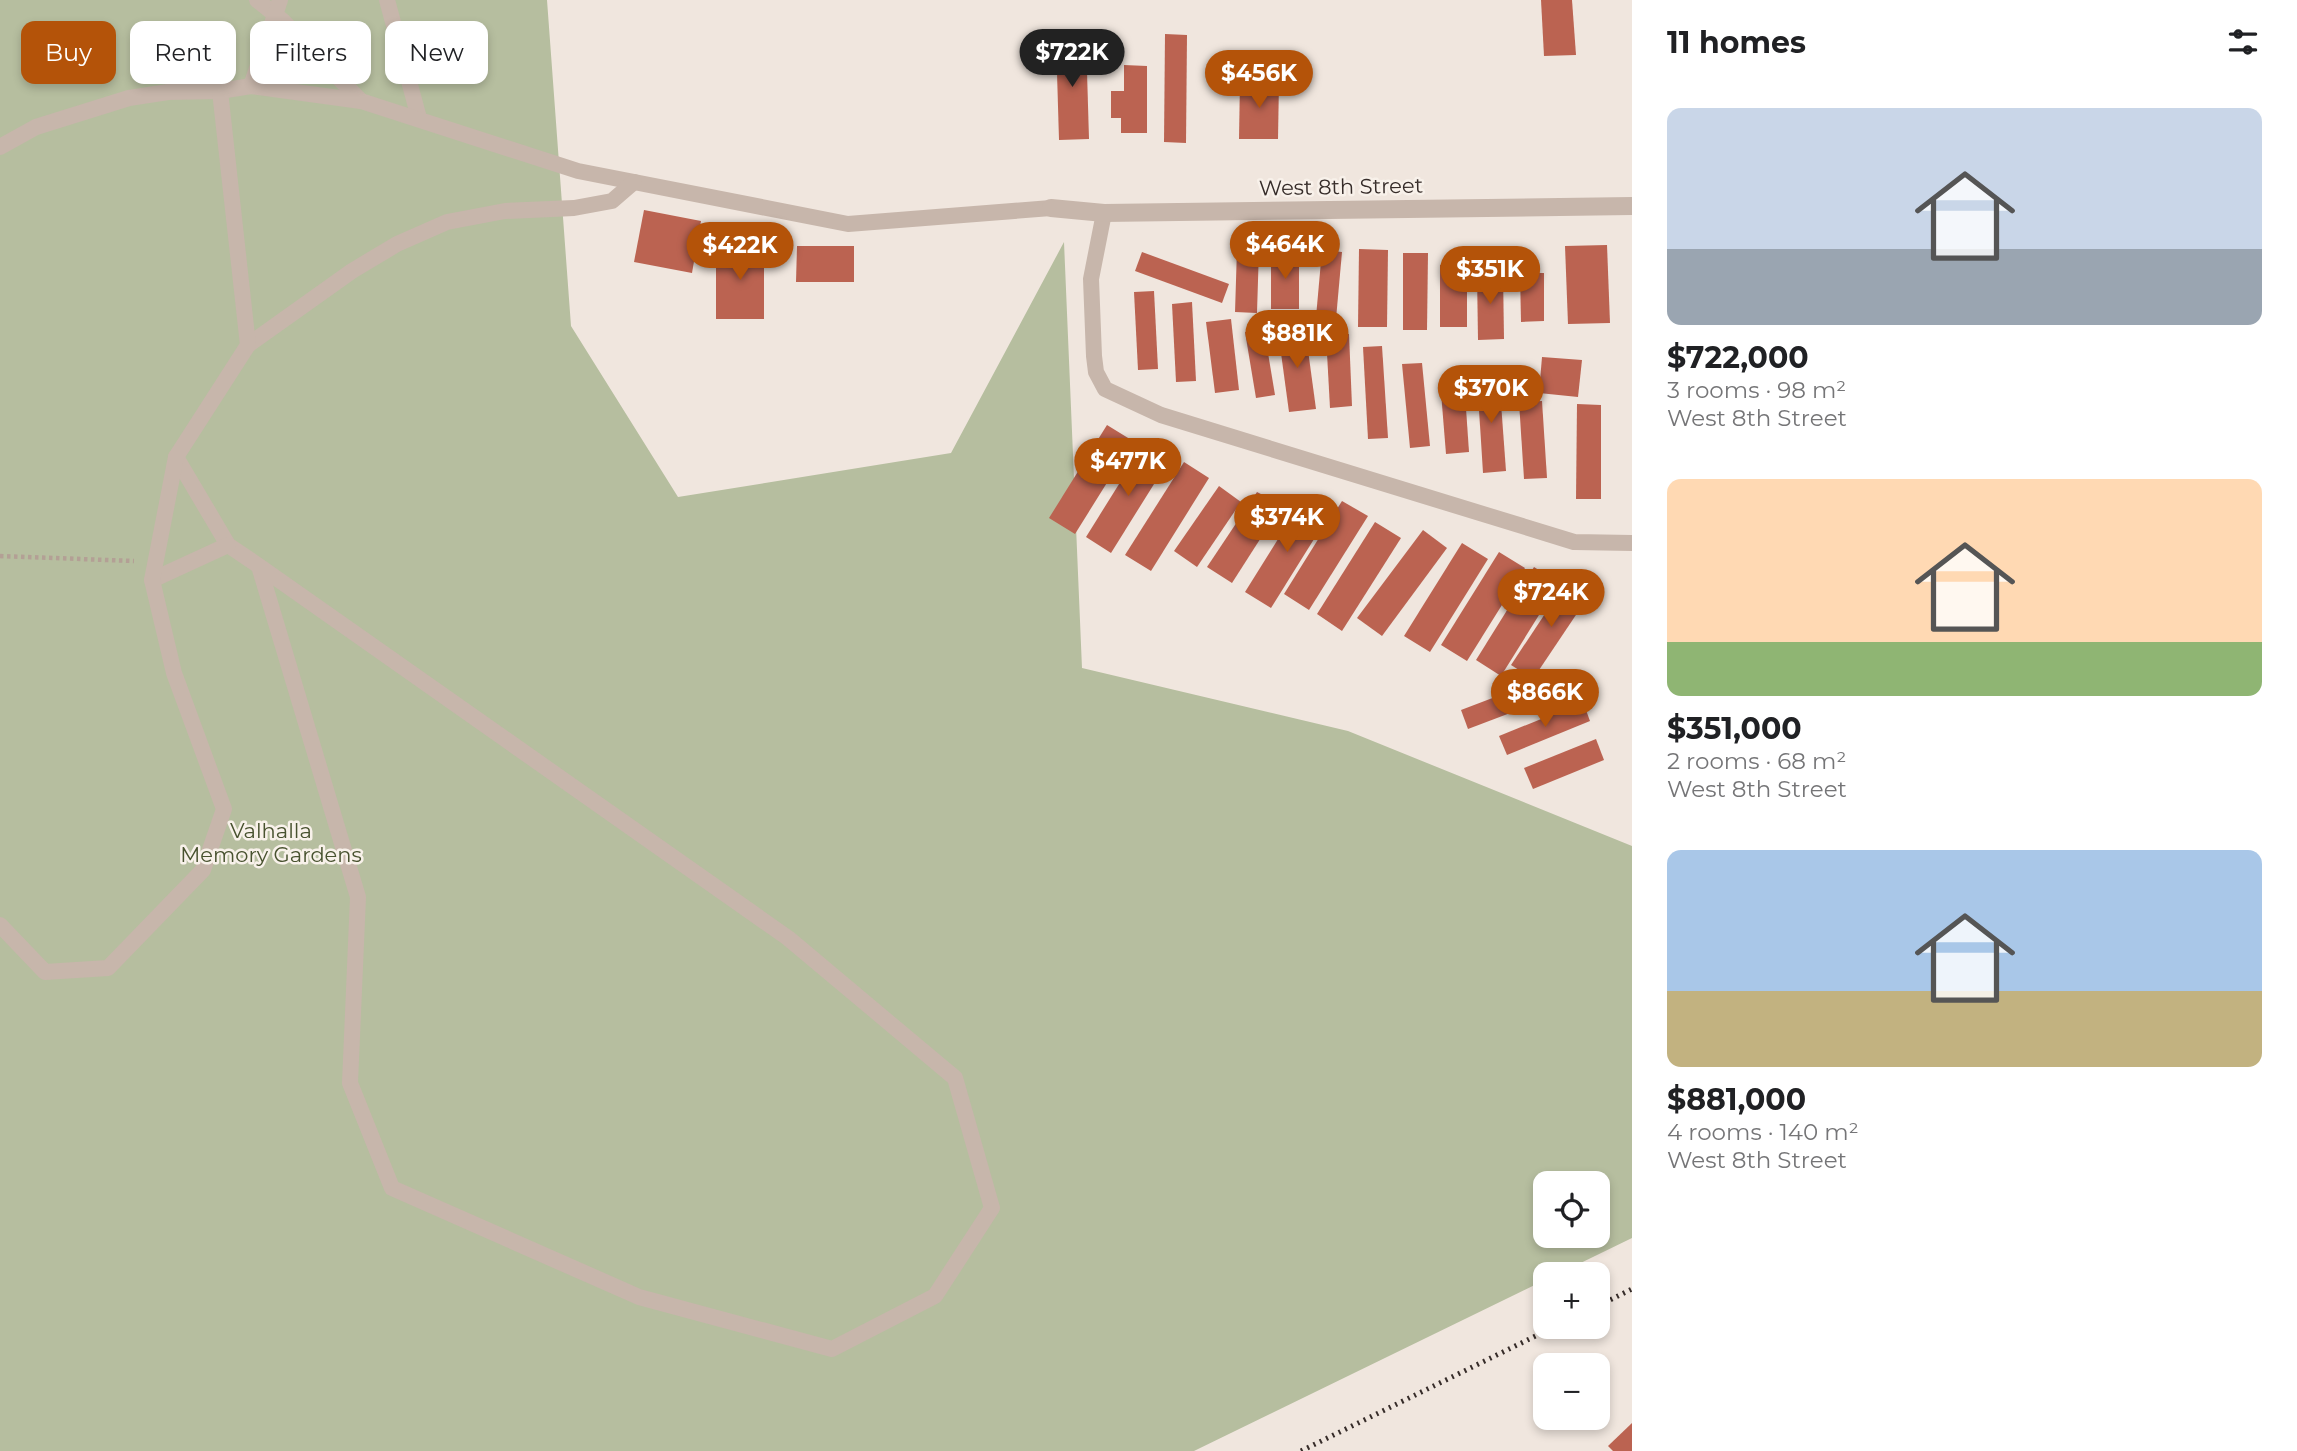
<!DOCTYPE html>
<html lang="en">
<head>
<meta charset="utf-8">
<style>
	:root { --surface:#fff; --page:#f2f2f2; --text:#202124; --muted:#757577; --accent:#b45309 }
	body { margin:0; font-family:Montserrat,sans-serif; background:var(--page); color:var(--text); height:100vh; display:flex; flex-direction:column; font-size:26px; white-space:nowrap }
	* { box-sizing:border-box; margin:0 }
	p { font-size:23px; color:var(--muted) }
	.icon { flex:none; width:38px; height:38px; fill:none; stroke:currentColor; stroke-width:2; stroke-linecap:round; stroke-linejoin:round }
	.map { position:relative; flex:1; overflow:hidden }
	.drawer { display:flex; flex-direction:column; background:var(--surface); width:665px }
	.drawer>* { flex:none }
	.guide { position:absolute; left:21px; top:21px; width:665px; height:63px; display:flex; gap:14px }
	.buttons { position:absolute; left:1533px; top:1171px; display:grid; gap:14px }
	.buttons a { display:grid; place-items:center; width:77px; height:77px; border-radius:14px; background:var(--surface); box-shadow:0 4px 10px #0003; font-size:35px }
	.price { position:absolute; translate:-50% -60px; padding:0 16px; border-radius:24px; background:var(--accent); color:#fff; font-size:23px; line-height:46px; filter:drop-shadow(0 2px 4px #0008) }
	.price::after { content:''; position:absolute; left:50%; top:42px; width:21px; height:16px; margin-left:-10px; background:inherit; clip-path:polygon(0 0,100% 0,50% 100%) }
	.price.current { background:#222; color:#fff }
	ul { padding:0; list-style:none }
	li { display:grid; align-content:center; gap:14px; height:371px; padding:0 35px }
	li span { display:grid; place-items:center; height:217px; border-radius:14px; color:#555 }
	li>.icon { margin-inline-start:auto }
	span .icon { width:126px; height:126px; fill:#fffc; stroke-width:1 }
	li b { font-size:30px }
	h2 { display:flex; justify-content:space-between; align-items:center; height:84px; padding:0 35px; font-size:30px }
	.chip { padding:0 24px; border-radius:14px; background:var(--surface); box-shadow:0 4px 10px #0003; font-size:24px; line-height:63px }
	.chip.current { background:var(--accent); color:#fff }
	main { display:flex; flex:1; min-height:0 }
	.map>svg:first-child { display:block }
	.green { fill:#b6be9f; fill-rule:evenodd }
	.building { fill:#bb6351 }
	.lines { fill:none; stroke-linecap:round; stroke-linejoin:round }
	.path { stroke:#b3a095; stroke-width:4.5; stroke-dasharray:3.5 3.5; stroke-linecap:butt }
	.service { stroke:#c7b6ab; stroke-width:16 }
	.minor { stroke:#c7b6ab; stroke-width:18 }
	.rail { stroke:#362c29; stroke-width:5; stroke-dasharray:2 5; stroke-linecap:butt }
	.labels { text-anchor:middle; stroke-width:5; stroke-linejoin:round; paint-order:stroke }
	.street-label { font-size:21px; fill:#362c29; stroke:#f8f1ea }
	.park-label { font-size:21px; fill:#48522f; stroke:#f8f1ea }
</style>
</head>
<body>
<main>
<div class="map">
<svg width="1632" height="1451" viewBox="0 0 1632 1451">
	<rect width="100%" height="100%" fill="#f0e6de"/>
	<path class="green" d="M0,0H547L571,326L678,497L951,453L1064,242L1082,668L1348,731L1632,846V1238L1558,1274H1545V1280L1194,1451H0ZM1545,1183H1598V1236H1545Z"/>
	<g class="building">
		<path d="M1541,0H1572L1576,55L1544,56Z"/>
		<path d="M1165,34L1187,35L1186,143L1164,142Z"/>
		<path d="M1086,38L1089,139L1059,140L1056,39Z"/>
		<path d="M1124,65L1147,66V133H1121V118H1111V91H1124Z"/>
		<path d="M1240,80L1279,81L1278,139H1239Z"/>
		<path d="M644,210L701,221L692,273L634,262Z"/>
		<path d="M1607,245L1610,323L1568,324L1565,246Z"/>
		<rect x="716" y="246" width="48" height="73"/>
		<path d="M797,246H854V282H796Z"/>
		<path d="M1237,248H1259L1257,313L1235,312Z"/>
		<path d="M1359,249L1388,250L1387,327H1358Z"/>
		<path d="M1322,250L1342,252L1336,319L1316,317Z"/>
		<path d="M1142,252L1229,284L1222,303L1135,271Z"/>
		<rect x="1271" y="253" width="28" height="56"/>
		<path d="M1403,253H1428L1427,330H1403Z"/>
		<rect x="1440" y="265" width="27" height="62"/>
		<path d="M1477,273H1503L1504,339L1478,340Z"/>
		<path d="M1520,273H1544V321L1521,322Z"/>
		<path d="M1154,291L1158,369L1138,370L1134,292Z"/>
		<path d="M1192,302L1196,381L1176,382L1172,304Z"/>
		<path d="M1231,319L1239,390L1215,393L1206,322Z"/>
		<path d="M1305,328L1316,409L1289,412L1278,331Z"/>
		<path d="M1264,329L1275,395L1256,398L1245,332Z"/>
		<path d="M1349,334L1352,406L1330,408L1326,335Z"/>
		<path d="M1382,346L1388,438L1368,439L1363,347Z"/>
		<path d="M1542,357L1582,360L1578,397L1539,393Z"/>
		<path d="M1422,363L1430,446L1410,448L1402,364Z"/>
		<path d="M1499,376L1506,471L1483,473L1477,378Z"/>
		<path d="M1464,379L1469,452L1446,454L1440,380Z"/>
		<path d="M1542,401L1547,478L1524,479L1519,402Z"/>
		<path d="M1577,404L1601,405V499H1576Z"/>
		<path d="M1107,425L1133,441L1075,534L1049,518Z"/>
		<path d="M1144,444L1169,460L1111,553L1086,537Z"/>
		<path d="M1184,462L1209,478L1151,571L1125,555Z"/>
		<path d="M1219,486L1241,502L1197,567L1174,551Z"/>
		<path d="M1257,492L1282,505L1232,583L1207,567Z"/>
		<path d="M1303,499L1329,515L1271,608L1245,592Z"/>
		<path d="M1342,501L1368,516L1309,610L1284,594Z"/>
		<path d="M1375,522L1401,538L1342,631L1317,614Z"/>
		<path d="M1423,530L1447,548L1382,636L1357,618Z"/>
		<path d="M1462,543L1488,559L1430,652L1404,636Z"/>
		<path d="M1499,552L1525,568L1467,661L1441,645Z"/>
		<path d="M1534,567L1559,583L1501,676L1476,660Z"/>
		<path d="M1568,579L1590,594L1533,679L1511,665Z"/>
		<path d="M1558,673L1565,692L1468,729L1461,710Z"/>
		<path d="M1583,702L1590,721L1507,755L1499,736Z"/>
		<path d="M1596,739L1604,760L1533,789L1524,768Z"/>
		<path d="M1632,1423V1451H1613L1608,1446Z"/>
	</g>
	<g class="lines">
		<path class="path" d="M0,556L134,561"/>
		<g class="service">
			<path d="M257,0L283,21L361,101"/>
			<path d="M387,0L419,118"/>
			<path d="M251,86L280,0"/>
			<path d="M0,147L36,127L129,98L168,92L220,91L251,86L361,101L578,171L848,224L1051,208"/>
			<path d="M1104,213L1091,279L1094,356L1096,372L1105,389L1161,415L1574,542L1632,543"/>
			<path d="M248,345L352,271L397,244L447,222L505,211L574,208L612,201L634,182"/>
			<path d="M176,457L228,545L259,566L788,938L955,1078L992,1208L935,1296L832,1349L639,1297L392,1188L350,1083L358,897L259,566"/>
			<path d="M152,580L228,545"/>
			<path d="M0,925L45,972L108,968L203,870L224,809L174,673L152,580L176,457L248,345L220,91"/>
		</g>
		<path class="minor" d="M1051,208L1104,213L1632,206"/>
		<g class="rail">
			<path d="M1598,1306L1632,1289"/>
			<path d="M1301,1451L1556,1326"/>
		</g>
	</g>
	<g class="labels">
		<g class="street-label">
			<text transform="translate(1341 187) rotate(-1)" y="7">West 8th Street</text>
		</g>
		<g class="park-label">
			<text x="271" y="838">Valhalla<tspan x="271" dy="24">Memory Gardens</tspan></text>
		</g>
	</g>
</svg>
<div class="buttons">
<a><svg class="icon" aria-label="locate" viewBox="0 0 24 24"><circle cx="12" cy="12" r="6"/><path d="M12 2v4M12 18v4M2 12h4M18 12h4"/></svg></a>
<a>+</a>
<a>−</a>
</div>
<b class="price current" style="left:1072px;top:89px">$722K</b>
<b class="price" style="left:1259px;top:110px">$456K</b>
<b class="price" style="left:1285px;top:281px">$464K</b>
<b class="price" style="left:740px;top:282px">$422K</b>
<b class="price" style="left:1490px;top:306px">$351K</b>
<b class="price" style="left:1297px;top:370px">$881K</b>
<b class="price" style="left:1491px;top:425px">$370K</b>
<b class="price" style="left:1128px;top:498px">$477K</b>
<b class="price" style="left:1287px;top:554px">$374K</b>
<b class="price" style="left:1551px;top:629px">$724K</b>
<b class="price" style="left:1545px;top:729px">$866K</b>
<div class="guide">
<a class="chip current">Buy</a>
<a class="chip">Rent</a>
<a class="chip">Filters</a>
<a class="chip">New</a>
</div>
</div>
<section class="drawer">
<h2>11 homes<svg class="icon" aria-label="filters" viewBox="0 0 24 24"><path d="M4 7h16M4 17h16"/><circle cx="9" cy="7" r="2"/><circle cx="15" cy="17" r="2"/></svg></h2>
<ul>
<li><span style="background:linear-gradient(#c9d6e8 65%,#9aa5b1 0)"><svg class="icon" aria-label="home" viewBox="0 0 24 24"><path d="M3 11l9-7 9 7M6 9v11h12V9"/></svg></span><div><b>$722,000</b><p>3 rooms · 98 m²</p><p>West 8th Street</p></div></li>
<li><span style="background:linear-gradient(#ffd9b3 75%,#8fb573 0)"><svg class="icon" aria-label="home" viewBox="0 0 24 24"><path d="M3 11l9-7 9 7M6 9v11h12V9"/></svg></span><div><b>$351,000</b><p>2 rooms · 68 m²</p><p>West 8th Street</p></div></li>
<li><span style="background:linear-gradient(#a9c7e8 65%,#c2b280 0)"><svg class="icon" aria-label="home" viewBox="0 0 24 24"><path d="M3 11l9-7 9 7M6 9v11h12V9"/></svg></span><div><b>$881,000</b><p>4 rooms · 140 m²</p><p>West 8th Street</p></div></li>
</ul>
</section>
</main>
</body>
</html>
